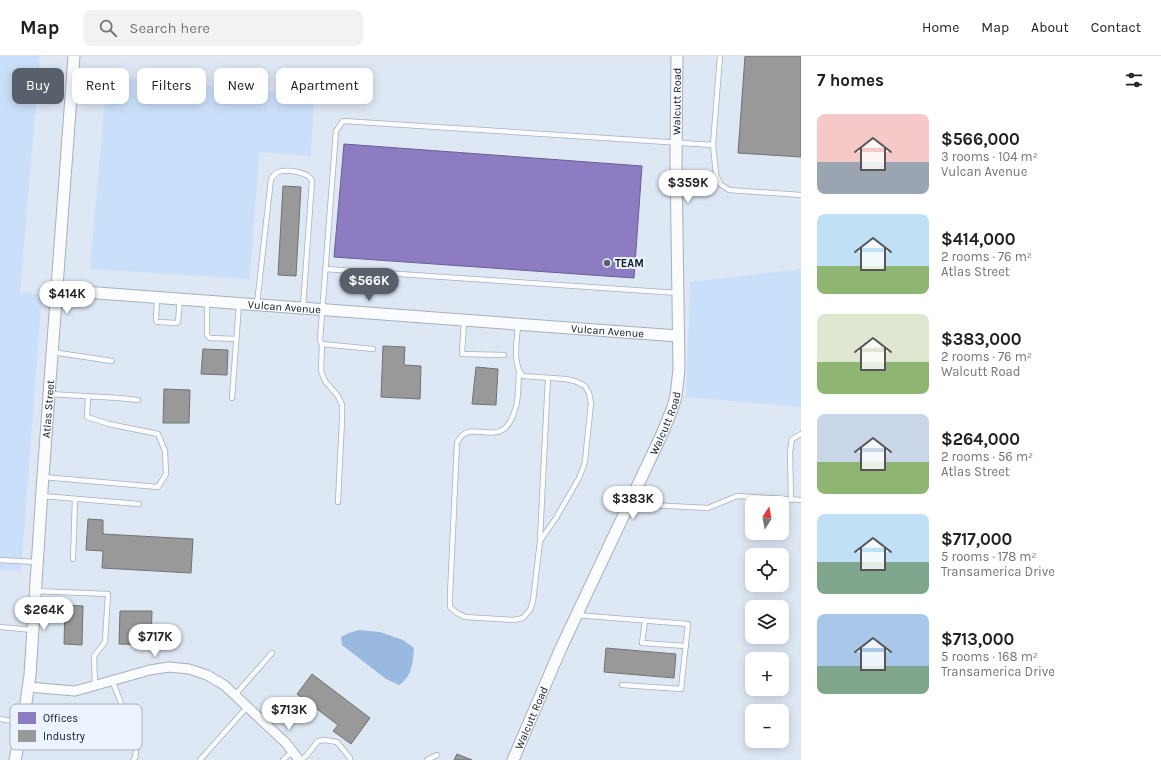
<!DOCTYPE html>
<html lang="en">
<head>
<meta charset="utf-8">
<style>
	:root { --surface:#fff; --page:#f2f2f2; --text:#202124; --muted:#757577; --line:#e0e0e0; --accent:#57606b }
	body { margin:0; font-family:Karla,sans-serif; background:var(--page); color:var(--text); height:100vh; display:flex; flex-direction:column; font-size:15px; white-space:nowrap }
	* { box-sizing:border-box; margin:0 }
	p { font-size:13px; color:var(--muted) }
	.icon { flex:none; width:22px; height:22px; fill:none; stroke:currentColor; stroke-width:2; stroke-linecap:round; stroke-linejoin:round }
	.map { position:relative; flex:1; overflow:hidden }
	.details { display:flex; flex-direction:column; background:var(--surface); width:360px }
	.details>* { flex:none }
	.hud { position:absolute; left:12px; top:12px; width:380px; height:36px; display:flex; gap:8px }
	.needle { width:26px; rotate:11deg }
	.tools { position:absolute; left:745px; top:440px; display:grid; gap:8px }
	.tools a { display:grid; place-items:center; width:44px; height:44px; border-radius:8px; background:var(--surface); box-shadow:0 2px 10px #0003; font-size:20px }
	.price { position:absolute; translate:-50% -34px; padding:0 9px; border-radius:14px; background:#fff; color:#222; font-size:13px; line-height:26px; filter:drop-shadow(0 1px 2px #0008) }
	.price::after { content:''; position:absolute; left:50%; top:24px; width:12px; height:9px; margin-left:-6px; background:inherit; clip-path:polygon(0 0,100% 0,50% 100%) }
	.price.selected { background:var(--accent); color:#fff }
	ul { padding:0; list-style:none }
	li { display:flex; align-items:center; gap:12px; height:100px; padding:0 16px }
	li span { display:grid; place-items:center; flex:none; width:112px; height:80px; border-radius:8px; color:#555 }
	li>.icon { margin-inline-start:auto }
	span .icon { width:48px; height:48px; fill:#fffc; stroke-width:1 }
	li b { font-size:17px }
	h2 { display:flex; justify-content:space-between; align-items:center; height:48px; padding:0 16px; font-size:17px }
	.chip { padding:0 14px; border-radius:8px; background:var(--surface); box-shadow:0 2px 10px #0003; font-size:14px; line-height:36px }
	.chip.selected { background:var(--accent); color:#fff }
	header { display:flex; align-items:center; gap:24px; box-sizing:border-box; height:56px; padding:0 20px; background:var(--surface); border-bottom:1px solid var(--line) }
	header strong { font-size:19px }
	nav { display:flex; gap:22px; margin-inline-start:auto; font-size:14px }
	.search { width:280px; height:36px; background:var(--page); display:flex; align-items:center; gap:10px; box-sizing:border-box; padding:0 14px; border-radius:8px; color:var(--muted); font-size:15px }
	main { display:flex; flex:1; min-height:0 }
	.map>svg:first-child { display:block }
	.green { fill:#cadff9 }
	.water { fill:#9ab9e1 }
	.offices { fill:#8e7cc3; stroke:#685e92 }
	.industry { fill:#999; stroke:#707275 }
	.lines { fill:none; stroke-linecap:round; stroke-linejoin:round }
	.service-casing { stroke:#a7afba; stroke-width:6 }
	.minor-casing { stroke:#a7afba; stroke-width:11 }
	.tertiary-casing { stroke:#a7afba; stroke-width:13 }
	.service { stroke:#fafcfe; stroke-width:4.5 }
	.minor { stroke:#fafcfe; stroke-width:9 }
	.tertiary { stroke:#fafcfe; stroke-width:11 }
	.poi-dot { fill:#57606b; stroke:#eaf3ff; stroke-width:1.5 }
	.labels { text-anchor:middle; stroke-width:4; stroke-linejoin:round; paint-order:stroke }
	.street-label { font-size:11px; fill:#0f1721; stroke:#eaf3ff }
	.poi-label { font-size:11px; font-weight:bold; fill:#0f1721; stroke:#eaf3ff; text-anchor:start }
	.key { fill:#eaf3ff; stroke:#a8b1bc; stroke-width:1 }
	.key-label { font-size:11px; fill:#0f1721 }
</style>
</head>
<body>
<header>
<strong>Map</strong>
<div class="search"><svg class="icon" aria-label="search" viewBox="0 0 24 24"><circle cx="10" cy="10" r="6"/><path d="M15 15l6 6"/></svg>Search here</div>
<nav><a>Home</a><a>Map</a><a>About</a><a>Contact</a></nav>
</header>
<main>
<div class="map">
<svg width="801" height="704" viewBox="0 0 801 704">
	<rect width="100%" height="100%" fill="#dee8f5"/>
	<g class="green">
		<path d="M0,0H40L20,236L42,238L21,515L0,514Z"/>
		<path d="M107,21L314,39L311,100L259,96L250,223L90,213Z"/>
		<path d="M801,213V351L686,341L690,226Z"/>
	</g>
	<path class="water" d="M359,574L380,576L403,584L414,592C413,606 412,621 399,629L386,623L342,589L341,581L349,577Z"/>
	<path class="offices" d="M344,88L642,110L634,222L334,201Z"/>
	<g class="industry">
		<path d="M745,0H801V101L738,97Z"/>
		<path d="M283,130L301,131L296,220L278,219Z"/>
		<path d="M383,290L405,291L404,309L421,310L420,343L381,341Z"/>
		<path d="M203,293L228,294L227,319L201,318Z"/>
		<path d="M476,311L498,313L496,349L472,348Z"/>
		<path d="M164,333L190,334L189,367H163Z"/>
		<path d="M88,463L103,464V478L193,483L191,517L102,512L103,495L86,494Z"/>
		<path d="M65,549L83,550L82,589L64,588Z"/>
		<path d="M120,555H152L151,589L119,588Z"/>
		<path d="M606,592L676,598L674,622L604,616Z"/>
		<path d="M312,618L370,662L351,688L333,675L338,669L297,638Z"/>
		<path d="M457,698L472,704H454Z"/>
	</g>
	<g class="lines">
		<g class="service-casing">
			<g id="service">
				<path d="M713,89L720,0"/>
				<path d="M325,213L678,237"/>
				<path d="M157,242L156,264L157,266L177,267L178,266L180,244"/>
				<path d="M207,246V279L210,282L236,283"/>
				<path d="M257,248L271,123C273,120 275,117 278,116C287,113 309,116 312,125L303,251"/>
				<path d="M464,265L462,298L504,299"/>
				<path d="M518,269C517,284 512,309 523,320L565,323L575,325L585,330L589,337L591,347L585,405L583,412L579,422L556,462L540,485L533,545L530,554L523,562L514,564L465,561L457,557L450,551V539L457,387C467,364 489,384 504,373C509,369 513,360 515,354C519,344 518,327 519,316"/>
				<path d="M322,288L321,315L325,325L338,340L342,349V364L338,446"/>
				<path d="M373,293L322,288L320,284L336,75L343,65L713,89L716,118L720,128L729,134L801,139"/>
				<path d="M52,296L112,305"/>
				<path d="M49,338L119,342L138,344"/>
				<path d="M232,342L239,248"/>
				<path d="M43,421L158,431L166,418L165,395L158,378L109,368L87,361L88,340"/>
				<path d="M42,440L139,448"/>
				<path d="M791,444L790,396L792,383L801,378"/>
				<path d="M630,448L708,452L737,440L801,444"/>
				<path d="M540,483L548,322"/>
				<path d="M73,503L75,443"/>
				<path d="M0,504L37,506"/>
				<path d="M35,535L108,538L105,586L94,600L95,629"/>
				<path d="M576,559L688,568L681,633L622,629"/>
				<path d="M645,565L642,587L686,590"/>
				<path d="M0,571L33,574"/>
				<path d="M112,624L137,688L135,702L133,704"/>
				<path d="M235,639L272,597"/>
				<path d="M0,663L23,667"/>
				<path d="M200,704L247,651"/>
				<path d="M283,704L293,695"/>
				<path d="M301,704L307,699L318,685L325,684L337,686L350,702V704"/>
				<path d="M427,704L437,699"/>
			</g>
		</g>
		<g class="minor-casing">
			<path id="minor" d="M28,631L75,635L150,614L169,611L189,613L207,619L224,629L286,687L299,704"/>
		</g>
		<g class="tertiary-casing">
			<g id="tertiary">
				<path id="s1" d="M57,234L678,280"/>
				<path id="s2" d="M15,704L23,667L30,619L42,434L74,0"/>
				<path id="s3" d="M513,704L561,592L662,378L673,351L676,340L679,313L676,106L677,0"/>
			</g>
		</g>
		<use href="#service" class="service"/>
		<use href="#minor" class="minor"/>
		<use href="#tertiary" class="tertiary"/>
	</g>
	<circle class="poi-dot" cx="607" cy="207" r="4"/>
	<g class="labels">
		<g class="street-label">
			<text dy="4" stroke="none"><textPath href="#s3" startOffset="694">Walcutt Road</textPath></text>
			<text dy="4" stroke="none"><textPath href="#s1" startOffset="228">Vulcan Avenue</textPath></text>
			<text dy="4" stroke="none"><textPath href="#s1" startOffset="552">Vulcan Avenue</textPath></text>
			<text dy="4" stroke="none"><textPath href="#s2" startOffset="353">Atlas Street</textPath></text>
			<text dy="4" stroke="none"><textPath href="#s3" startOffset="370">Walcutt Road</textPath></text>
			<text dy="4" stroke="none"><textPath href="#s3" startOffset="46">Walcutt Road</textPath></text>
		</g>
		<g class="poi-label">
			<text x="615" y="211">TEAM</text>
		</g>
	</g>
	<rect x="10" y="648" width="132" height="46" rx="6" class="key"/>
	<rect x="18" y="656" width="18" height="12" fill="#8e7cc3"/>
	<rect x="18" y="674" width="18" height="12" fill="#999"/>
	<g class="key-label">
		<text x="43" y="666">Offices</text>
		<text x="43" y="684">Industry</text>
	</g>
</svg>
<div class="tools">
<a><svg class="needle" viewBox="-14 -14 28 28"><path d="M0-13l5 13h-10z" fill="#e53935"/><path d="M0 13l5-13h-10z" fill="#757577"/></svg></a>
<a><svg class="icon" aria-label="locate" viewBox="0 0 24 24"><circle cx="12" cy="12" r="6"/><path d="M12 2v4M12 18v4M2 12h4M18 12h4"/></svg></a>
<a><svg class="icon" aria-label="layers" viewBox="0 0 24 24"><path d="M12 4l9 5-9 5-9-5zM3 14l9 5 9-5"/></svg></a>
<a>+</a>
<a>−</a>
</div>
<b class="price" style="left:688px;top:148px">$359K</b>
<b class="price selected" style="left:369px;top:246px">$566K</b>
<b class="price" style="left:67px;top:259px">$414K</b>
<b class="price" style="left:633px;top:464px">$383K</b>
<b class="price" style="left:44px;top:575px">$264K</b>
<b class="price" style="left:155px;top:602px">$717K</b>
<b class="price" style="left:289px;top:675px">$713K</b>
<div class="hud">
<a class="chip selected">Buy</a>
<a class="chip">Rent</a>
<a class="chip">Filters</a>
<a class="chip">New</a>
<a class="chip">Apartment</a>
</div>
</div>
<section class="details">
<h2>7 homes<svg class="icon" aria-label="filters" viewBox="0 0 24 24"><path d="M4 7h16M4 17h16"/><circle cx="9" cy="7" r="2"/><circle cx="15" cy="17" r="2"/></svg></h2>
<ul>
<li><span style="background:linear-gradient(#f6c9c9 60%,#9aa5b1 0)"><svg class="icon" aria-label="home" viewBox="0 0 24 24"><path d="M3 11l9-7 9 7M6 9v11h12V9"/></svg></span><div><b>$566,000</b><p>3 rooms · 104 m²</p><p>Vulcan Avenue</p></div></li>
<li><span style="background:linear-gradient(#bfe0f5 65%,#8fb573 0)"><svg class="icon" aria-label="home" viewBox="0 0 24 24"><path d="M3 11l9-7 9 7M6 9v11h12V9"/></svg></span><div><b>$414,000</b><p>2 rooms · 76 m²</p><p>Atlas Street</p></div></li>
<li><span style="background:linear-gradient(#dfe7d0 60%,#8fb573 0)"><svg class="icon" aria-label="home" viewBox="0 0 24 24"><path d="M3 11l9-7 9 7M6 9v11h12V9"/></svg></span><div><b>$383,000</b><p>2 rooms · 76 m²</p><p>Walcutt Road</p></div></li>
<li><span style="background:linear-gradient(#c9d6e8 60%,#8fb573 0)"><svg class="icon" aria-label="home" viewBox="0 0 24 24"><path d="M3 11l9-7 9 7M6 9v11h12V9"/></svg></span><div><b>$264,000</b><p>2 rooms · 56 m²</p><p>Atlas Street</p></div></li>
<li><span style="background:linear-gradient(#bfe0f5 60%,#7fa58c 0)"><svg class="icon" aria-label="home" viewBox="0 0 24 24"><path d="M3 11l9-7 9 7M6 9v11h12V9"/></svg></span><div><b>$717,000</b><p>5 rooms · 178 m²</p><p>Transamerica Drive</p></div></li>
<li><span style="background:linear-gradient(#a9c7e8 65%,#7fa58c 0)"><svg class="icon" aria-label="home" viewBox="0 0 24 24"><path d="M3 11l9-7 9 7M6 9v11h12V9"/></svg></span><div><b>$713,000</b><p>5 rooms · 168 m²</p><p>Transamerica Drive</p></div></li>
</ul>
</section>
</main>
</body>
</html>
